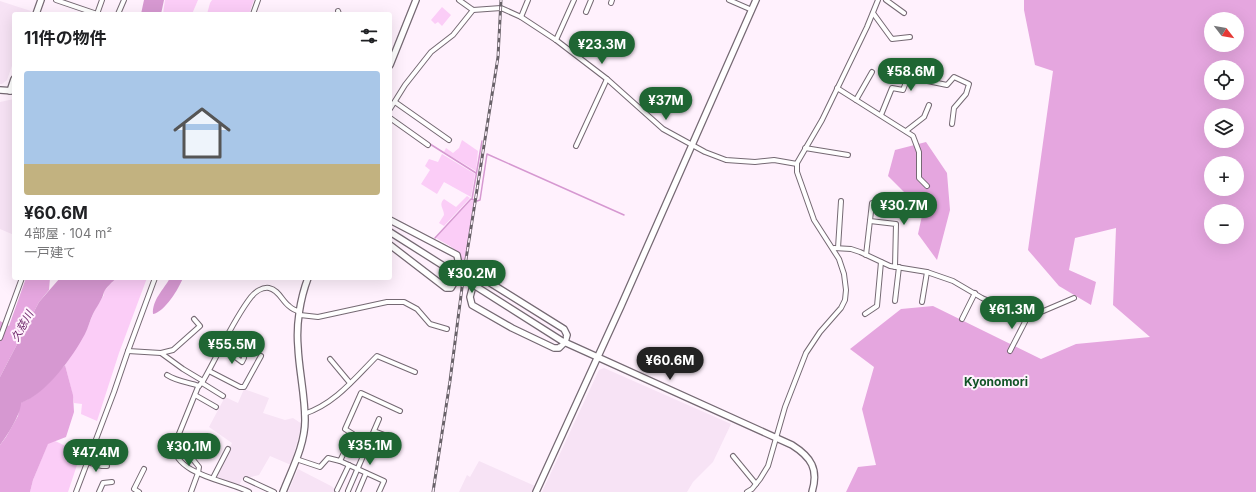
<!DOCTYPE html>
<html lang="ja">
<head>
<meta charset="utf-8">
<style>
	:root { --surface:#fff; --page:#f2f2f2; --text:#202124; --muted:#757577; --accent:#1f6633 }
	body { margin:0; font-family:Inter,"Noto Sans JP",sans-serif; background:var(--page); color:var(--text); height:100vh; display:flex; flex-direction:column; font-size:15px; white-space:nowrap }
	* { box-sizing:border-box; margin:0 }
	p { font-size:13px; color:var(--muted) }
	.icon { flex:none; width:22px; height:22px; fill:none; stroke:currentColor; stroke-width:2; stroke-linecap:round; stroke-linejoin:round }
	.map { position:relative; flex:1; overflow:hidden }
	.sheet { position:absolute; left:12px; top:12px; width:380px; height:268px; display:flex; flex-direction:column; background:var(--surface); border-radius:4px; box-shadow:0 4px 16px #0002 }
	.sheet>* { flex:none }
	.needle { width:26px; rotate:121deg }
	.tools { position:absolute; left:1204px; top:12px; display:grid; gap:8px }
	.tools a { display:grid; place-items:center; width:40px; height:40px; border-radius:50%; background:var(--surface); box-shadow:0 4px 16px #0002; font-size:20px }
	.price { position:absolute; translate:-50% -34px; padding:0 9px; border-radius:14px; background:var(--accent); color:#fff; font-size:13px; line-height:26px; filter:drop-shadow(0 1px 2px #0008) }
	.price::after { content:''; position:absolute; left:50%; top:24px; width:12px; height:9px; margin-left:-6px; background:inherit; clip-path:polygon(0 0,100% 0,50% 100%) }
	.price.active { background:#222; color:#fff }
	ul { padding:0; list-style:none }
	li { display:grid; align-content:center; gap:8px; height:212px; padding:0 12px }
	li span { display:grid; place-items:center; height:124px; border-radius:4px; color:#555 }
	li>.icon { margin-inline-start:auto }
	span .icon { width:72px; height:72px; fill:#fffc; stroke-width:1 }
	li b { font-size:17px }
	h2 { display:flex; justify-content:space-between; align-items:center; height:48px; padding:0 12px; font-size:17px }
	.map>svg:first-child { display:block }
	.built { fill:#f7e3f5 }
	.green { fill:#fbcdf7 }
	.forest { fill:#e5a6df; fill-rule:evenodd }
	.water { fill:#d698d1 }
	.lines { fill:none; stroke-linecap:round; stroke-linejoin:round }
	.stream { stroke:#d698d1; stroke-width:1.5 }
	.minor-casing { stroke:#756973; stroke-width:6 }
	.tertiary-casing { stroke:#756973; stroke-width:8 }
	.minor { stroke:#fff; stroke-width:4 }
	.tertiary { stroke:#fff; stroke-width:5.5 }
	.rail-casing { stroke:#696269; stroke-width:3 }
	.rail { stroke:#fff1fd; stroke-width:1.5; stroke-dasharray:4.5; stroke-linecap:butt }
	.tertiary-bridge-casing { stroke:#756973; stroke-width:8; stroke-linecap:butt }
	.tertiary-bridge { stroke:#fff; stroke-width:5.5 }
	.labels { text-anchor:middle; stroke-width:4; stroke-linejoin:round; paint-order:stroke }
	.water-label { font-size:11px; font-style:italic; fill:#661e63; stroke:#fff1fd }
	.quarter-label { font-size:12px; font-weight:bold; fill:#115426; stroke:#fff1fd }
</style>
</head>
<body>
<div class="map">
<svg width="1256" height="492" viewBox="0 0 1256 492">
	<rect width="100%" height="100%" fill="#fff1fd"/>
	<g class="built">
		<path d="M0,1L31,11L30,14H14V60L7,80L2,84H0Z"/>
		<path d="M14,99V235L0,229V102Z"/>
		<path d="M604,368L731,424L713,462L693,482L687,492H542L599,370Z"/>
		<path d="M244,389L269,398L263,413L285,420L293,418L302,424L291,465L270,456L259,475L242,479L239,486L215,477L232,443L209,427L225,397L238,403Z"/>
		<path d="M479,461L535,486L532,492H459L467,475L470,477Z"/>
		<path d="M298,469L331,486L338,492H288Z"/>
	</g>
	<g class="green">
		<path d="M165,0H198L192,14H163Z"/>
		<path d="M212,0H254L249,14H207L210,3Z"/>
		<path d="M442,7L451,15L442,26L438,22L435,24L431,20Z"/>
		<path d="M462,140L478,151L476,171L444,152L446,148L453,153L459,148Z"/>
		<path d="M442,154L475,174L471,197L444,182L437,194L421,184L430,170L425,166L429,159L438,162Z"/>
		<path d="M467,196L470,198L444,226L439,223L444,215C444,208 438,205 444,199L456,207Z"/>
		<path d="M471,200L475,201L463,270L461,269C464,250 450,247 436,238Z"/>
		<path d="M116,278H147L119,353L97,421L81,414L82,404L74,403L72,392L65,365L85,333L97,305L104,295V291Z"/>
		<path d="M55,441L81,453L68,492H30L33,480L48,443Z"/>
	</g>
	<g class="forest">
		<path d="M1024,0H1256V492H846L858,467L876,465L862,409L874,367L850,349L901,309L933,306L1041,359L1076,344L1150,337L1113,305L1116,228L1075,238L1069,270L1096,282L1091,305L1059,286L1028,250L1053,71L1035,65L1024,10ZM1211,19H1237V45H1211ZM1211,67H1237V93H1211ZM1211,115H1237V141H1211ZM1211,163H1237V189H1211ZM1211,211H1237V237H1211Z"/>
		<path d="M926,142L947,173L950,210L937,260L918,234L923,211L888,176L895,150Z"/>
		<path d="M26,278H50L49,290L39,302L0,377V321L9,326Z"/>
		<path d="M65,365L73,395L74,412L66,437L48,444L33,480L30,492H0V445L6,437L18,416L20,403C39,396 52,379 65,365Z"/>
	</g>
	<g class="water">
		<path d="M144,0H164L161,14H141Z"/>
		<path d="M60,278H116C113,282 106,287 104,292C102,300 97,306 93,314C90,320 88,328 85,334C72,358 47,393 21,403C21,414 7,436 0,445V377L39,302Z"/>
		<path d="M170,278H183C179,288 165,312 153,314C152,300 164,289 170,278Z"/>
	</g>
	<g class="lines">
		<g class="stream">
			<path d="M430,144L476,173"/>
			<path d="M472,199L482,141"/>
			<path d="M477,201L480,200L487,154L624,215"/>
			<path d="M435,238L471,199L475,200"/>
		</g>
		<g class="minor-casing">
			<g id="minor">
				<path d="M56,0L97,14L102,0"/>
				<path d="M459,0L473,10L501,8L521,17L556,40L607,79L663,129L705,152L726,160L755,162L774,160L797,164"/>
				<path d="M729,0L752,10"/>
				<path d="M886,0L904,13"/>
				<path d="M611,3L612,0"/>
				<path d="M338,11L339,14"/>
				<path d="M586,12L591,0"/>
				<path d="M873,13L892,39L910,37"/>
				<path d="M118,14L124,0"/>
				<path d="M253,14L258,0"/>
				<path d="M521,17L528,0"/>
				<path d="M556,40L574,0"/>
				<path d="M837,88L913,136L919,152V178L927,186"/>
				<path d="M856,100L872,72"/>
				<path d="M395,102L449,140"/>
				<path d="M390,109L405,85L431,52L453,35L473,10"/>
				<path d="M881,115L892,88L903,90L908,77L947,85L954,77L969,84L966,94L954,108L952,124"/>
				<path d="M390,118L428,145"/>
				<path d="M906,131L924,117L929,105"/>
				<path d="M576,146L607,79"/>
				<path d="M805,148L848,155"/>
				<path d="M870,221L896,224L895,267"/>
				<path d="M834,248L851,249L860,252L890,266L927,272L953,281L982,298L1027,318L1074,298"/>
				<path d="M838,248L841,201"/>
				<path d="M866,255L872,203"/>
				<path d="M895,301L899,267"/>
				<path d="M922,302L927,272"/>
				<path d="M865,314L877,306L881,262"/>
				<path d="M300,315L318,317L387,302H404L417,309L430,324L447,329"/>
				<path d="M962,319L975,293"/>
				<path d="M0,338L22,278"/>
				<path d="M224,342L230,353L242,362L244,358"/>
				<path d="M128,351L161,353L183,369L203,381"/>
				<path d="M1010,351L1027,318"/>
				<path d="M161,353L173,350L200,326L194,319"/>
				<path d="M330,359L350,383"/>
				<path d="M209,371L240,387H244L261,356"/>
				<path d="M167,375C178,382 189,382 199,386"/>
				<path d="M202,383L223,396"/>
				<path d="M195,395L216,407"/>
				<path d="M304,414C335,404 355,378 377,356L415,372"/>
				<path d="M94,445L111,453"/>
				<path d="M174,446L191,457L199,467L198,473L191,492"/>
				<path d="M366,449L379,454L387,436L374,431"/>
				<path d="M733,456L756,484"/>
				<path d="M296,459L320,467L328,458L340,461L384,481L379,492"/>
				<path d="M340,461L353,434L345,429L361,393L400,411"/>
				<path d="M87,462L102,466H107"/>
				<path d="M213,478L228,449"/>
				<path d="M246,479L274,492"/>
				<path d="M337,490L349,465"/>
				<path d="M348,491L379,419"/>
				<path d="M76,492L114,392L128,351L155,278"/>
				<path d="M99,492L103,483L112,482"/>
				<path d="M139,492L134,489L144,469"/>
				<path d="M249,492C229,481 175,475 174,446L198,387L203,381C218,355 233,320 251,297C255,292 262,287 269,288C279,290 282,301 289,306C292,309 297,311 300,312"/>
				<path d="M358,492L366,473"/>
				<path d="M747,492L752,489L760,479L768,466L785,407L806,353L820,332L841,308L845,300L846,290L844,274L839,259L814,220L797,172V163L822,120L867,27L878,0"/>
			</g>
		</g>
		<g class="tertiary-casing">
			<g id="tertiary">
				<path d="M36,14L41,0"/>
				<path d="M390,65L416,0"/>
				<path d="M0,90L14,91"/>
				<path d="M10,91L14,79"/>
				<path d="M390,220L457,255C460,266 458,278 451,288H446L390,245"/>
				<path d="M476,274L564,329L567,335L565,342L559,348H554L512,328L472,305L470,297Z"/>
				<path d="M562,341L792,445C811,457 819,469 812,492"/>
				<path d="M283,492C292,469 305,445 305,420C305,395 299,371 298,347C296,325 300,299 308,278"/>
				<path d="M536,492L621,306L756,0"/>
			</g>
		</g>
		<use href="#minor" class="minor"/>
		<use href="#tertiary" class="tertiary"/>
		<g class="rail-casing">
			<path id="rail" d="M433,492L450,381L464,272L498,57L501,0"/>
		</g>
		<use href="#rail" class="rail"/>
		<g class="tertiary-bridge-casing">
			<path id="tertiary-bridge" d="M390,232L562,341"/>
		</g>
		<use href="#tertiary-bridge" class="tertiary-bridge"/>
	</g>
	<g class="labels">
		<g class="water-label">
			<text transform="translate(22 326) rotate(-61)" y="4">久慈川</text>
		</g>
		<g class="quarter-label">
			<text x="996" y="386">Kyonomori</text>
		</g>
	</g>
</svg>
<div class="tools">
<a><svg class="needle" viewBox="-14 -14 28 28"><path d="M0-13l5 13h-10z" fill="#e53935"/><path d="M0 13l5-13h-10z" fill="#757577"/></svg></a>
<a><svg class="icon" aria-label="locate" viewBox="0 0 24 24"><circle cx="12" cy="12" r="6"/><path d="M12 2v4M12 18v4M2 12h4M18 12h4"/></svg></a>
<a><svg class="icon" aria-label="layers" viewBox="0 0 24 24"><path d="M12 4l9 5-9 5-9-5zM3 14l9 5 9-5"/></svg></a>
<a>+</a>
<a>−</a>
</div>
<b class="price" style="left:602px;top:65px">¥23.3M</b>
<b class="price" style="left:911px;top:92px">¥58.6M</b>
<b class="price" style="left:666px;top:121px">¥37M</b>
<b class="price" style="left:904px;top:226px">¥30.7M</b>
<b class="price" style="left:472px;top:294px">¥30.2M</b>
<b class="price" style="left:1012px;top:330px">¥61.3M</b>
<b class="price" style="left:232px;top:365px">¥55.5M</b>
<b class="price active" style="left:670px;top:381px">¥60.6M</b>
<b class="price" style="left:370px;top:466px">¥35.1M</b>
<b class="price" style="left:189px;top:467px">¥30.1M</b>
<b class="price" style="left:96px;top:473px">¥47.4M</b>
<section class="sheet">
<h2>11件の物件<svg class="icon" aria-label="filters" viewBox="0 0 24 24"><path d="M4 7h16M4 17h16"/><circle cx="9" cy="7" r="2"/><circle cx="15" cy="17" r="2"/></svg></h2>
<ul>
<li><span style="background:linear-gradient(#a9c7e8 75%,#c2b280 0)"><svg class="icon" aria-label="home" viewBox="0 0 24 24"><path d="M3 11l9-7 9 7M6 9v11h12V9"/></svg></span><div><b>¥60.6M</b><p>4部屋 · 104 m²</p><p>一戸建て</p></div></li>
</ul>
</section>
</div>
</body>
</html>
